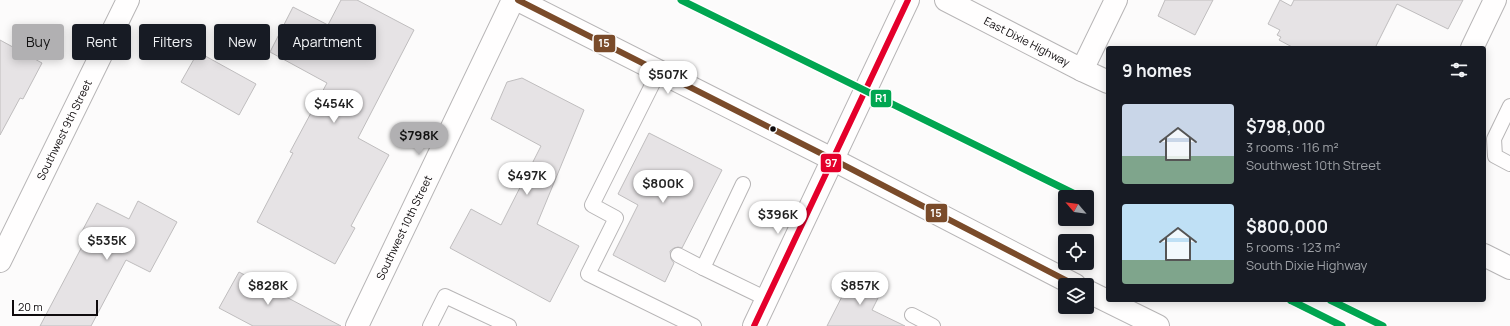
<!DOCTYPE html>
<html lang="en">
<head>
<meta charset="utf-8">
<style>
	:root { --surface:#171b24; --page:#20242c; --text:#f1f3f6; --muted:#9ea1a6; --accent:#b1b0b2 }
	body { margin:0; font-family:Manrope,sans-serif; background:var(--page); color:var(--text); height:100vh; display:flex; flex-direction:column; font-size:15px; white-space:nowrap }
	* { box-sizing:border-box; margin:0 }
	p { font-size:13px; color:var(--muted) }
	.icon { flex:none; width:22px; height:22px; fill:none; stroke:currentColor; stroke-width:2; stroke-linecap:round; stroke-linejoin:round }
	.map { position:relative; flex:1; overflow:hidden }
	.side { position:absolute; left:1106px; top:46px; width:380px; height:256px; display:flex; flex-direction:column; background:var(--surface); border-radius:4px; box-shadow:0 2px 10px #0003 }
	.side>* { flex:none }
	.top-card { position:absolute; left:12px; top:24px; width:380px; height:36px; display:flex; gap:8px }
	.needle { width:26px; rotate:298deg }
	.controls { position:absolute; left:1058px; top:190px; display:grid; gap:8px }
	.controls a { display:grid; place-items:center; width:36px; height:36px; border-radius:4px; background:var(--surface); box-shadow:0 2px 10px #0003; font-size:20px }
	.scale { position:absolute; left:12px; bottom:10px; width:86px; box-sizing:border-box; padding-left:4px; border:2px solid #0f0b0d; border-top:0; font-size:11px; line-height:14px; white-space:nowrap; color:#0f0b0d; -webkit-text-stroke:3px #fff; paint-order:stroke }
	.price { position:absolute; translate:-50% -34px; padding:0 9px; border-radius:14px; background:#fff; color:#222; font-size:13px; line-height:26px; filter:drop-shadow(0 1px 2px #0008) }
	.price::after { content:''; position:absolute; left:50%; top:24px; width:12px; height:9px; margin-left:-6px; background:inherit; clip-path:polygon(0 0,100% 0,50% 100%) }
	.price.active { background:var(--accent); color:#111 }
	ul { padding:0; list-style:none }
	li { display:flex; align-items:center; gap:12px; height:100px; padding:0 16px }
	li span { display:grid; place-items:center; flex:none; width:112px; height:80px; border-radius:4px; color:#555 }
	li>.icon { margin-inline-start:auto }
	span .icon { width:48px; height:48px; fill:#fffc; stroke-width:1 }
	li b { font-size:17px }
	h2 { display:flex; justify-content:space-between; align-items:center; height:48px; padding:0 16px; font-size:17px }
	.chip { padding:0 14px; border-radius:4px; background:var(--surface); box-shadow:0 2px 10px #0003; font-size:14px; line-height:36px }
	.chip.active { background:var(--accent); color:#111 }
	.map>svg:first-child { display:block }
	.building { fill:#e6e3e5; stroke:#bfbdbe }
	.lines { fill:none; stroke-linecap:round; stroke-linejoin:round }
	.lane-casing { stroke:#b7b5b6; stroke-width:16 }
	.street-casing { stroke:#b7b5b6; stroke-width:24 }
	.secondary-casing { stroke:#b7b5b6; stroke-width:24 }
	.lane { stroke:#fffefe; stroke-width:14 }
	.street { stroke:#fffefe; stroke-width:22 }
	.secondary { stroke:#fffefe; stroke-width:22 }
	.bus-1-casing { stroke:#fff; stroke-width:9 }
	.bus-2-casing { stroke:#fff; stroke-width:9 }
	.bus-1 { stroke:#7a4b2a; stroke-width:6 }
	.bus-2 { stroke:#e4002b; stroke-width:6 }
	.rail-1-casing { stroke:#fff; stroke-width:10 }
	.rail-1 { stroke:#00a651; stroke-width:7 }
	.bus-dot { fill:#0f0b0d; stroke:#fff; stroke-width:1.5 }
	.labels { text-anchor:middle; stroke-width:3; stroke-linejoin:round; paint-order:stroke }
	.street-label { font-size:11px; fill:#0f0b0d; stroke:#fff }
	.line-badge { stroke:#fff; stroke-width:1.5 }
	.badge-label { font-size:11px; text-anchor:middle; font-weight:bold; fill:#fff }
</style>
</head>
<body>
<div class="map">
<svg width="1510" height="326" viewBox="0 0 1510 326">
	<rect width="100%" height="100%" fill="#fcfbfb"/>
	<g class="building">
		<path d="M341,0H357L414,30L358,138L389,155L351,226L355,228L335,264L257,222L293,153L290,152L327,83L270,52L293,7L328,25Z"/>
		<path d="M1165,0H1213L1195,35L1158,16Z"/>
		<path d="M1280,0L1291,6L1294,0H1463L1448,29L1397,4L1375,48H1294L1279,40L1281,37L1277,35L1280,30L1268,24Z"/>
		<path d="M0,40L42,63L23,99L20,98L0,135Z"/>
		<path d="M198,52L256,84L239,115L181,82Z"/>
		<path d="M522,78L584,110L537,224L579,246L550,302L450,248L471,209L501,225L541,146L491,119L507,82Z"/>
		<path d="M649,133L722,170L682,248L678,247L674,248L670,251L671,259L674,263L665,282L613,255L638,205L618,194Z"/>
		<path d="M138,201L177,222L150,272L126,260L91,326H40L86,239L80,235L97,203L129,219Z"/>
		<path d="M239,272L341,326H253L219,308Z"/>
		<path d="M854,273L883,288L872,310L905,326H827Z"/>
	</g>
	<g class="lines">
		<g class="lane-casing">
			<g id="lane">
				<path d="M659,71L592,205L616,218L588,274L694,326"/>
				<path d="M1510,106L1494,139L1495,156L1510,164"/>
				<path d="M743,184L703,268L767,299"/>
				<path d="M678,255L703,268"/>
				<path d="M912,315L933,326"/>
				<path d="M430,326L445,296L509,326"/>
			</g>
		</g>
		<g class="street-casing">
			<g id="street">
				<path d="M1472,48L1495,0"/>
				<path d="M1082,70L1116,0"/>
				<path id="s1" d="M0,261L128,0"/>
				<path id="s2" d="M357,326L513,0"/>
			</g>
		</g>
		<g class="secondary-casing">
			<g id="secondary">
				<path d="M518,0L832,159L1075,285"/>
				<path id="s3" d="M946,0L1082,70L1108,82"/>
				<path d="M1484,255L1510,268"/>
				<path d="M1087,291L1158,326"/>
				<path d="M754,326L908,0"/>
			</g>
		</g>
		<use href="#lane" class="lane"/>
		<use href="#street" class="street"/>
		<use href="#secondary" class="secondary"/>
		<g class="bus-1-casing">
			<path id="bus-1" d="M518,0L832,159L1075,285"/>
		</g>
		<g class="bus-2-casing">
			<path id="bus-2" d="M754,326L908,0"/>
		</g>
		<use href="#bus-1" class="bus-1"/>
		<use href="#bus-2" class="bus-2"/>
		<g class="rail-1-casing">
			<g id="rail-1">
				<path d="M681,0L1081,197"/>
				<path d="M1290,300L1342,326"/>
				<path d="M1330,300L1383,326"/>
			</g>
		</g>
		<use href="#rail-1" class="rail-1"/>
	</g>
	<circle class="bus-dot" cx="773" cy="129" r="3.5"/>
	<g class="labels">
		<g class="street-label">
			<text dy="4" stroke="none"><textPath href="#s3" startOffset="91">East Dixie Highway</textPath></text>
			<text dy="4" stroke="none"><textPath href="#s1" startOffset="146">Southwest 9th Street</textPath></text>
			<text dy="4" stroke="none"><textPath href="#s2" startOffset="109">Southwest 10th Street</textPath></text>
		</g>
	</g>
	<g class="line-badge">
		<rect x="593" y="34" width="23" height="19" rx="4" fill="#7a4b2a"/>
		<rect x="870" y="89" width="22" height="19" rx="4" fill="#00a651"/>
		<rect x="820" y="153" width="22" height="20" rx="4" fill="#e4002b"/>
		<rect x="925" y="203" width="23" height="20" rx="4" fill="#7a4b2a"/>
	</g>
	<g class="badge-label">
		<text x="604" y="47">15</text>
		<text x="881" y="102">R1</text>
		<text x="831" y="167">97</text>
		<text x="936" y="217">15</text>
	</g>
</svg>
<div class="controls">
<a><svg class="needle" viewBox="-14 -14 28 28"><path d="M0-13l5 13h-10z" fill="#e53935"/><path d="M0 13l5-13h-10z" fill="#9ea1a6"/></svg></a>
<a><svg class="icon" aria-label="locate" viewBox="0 0 24 24"><circle cx="12" cy="12" r="6"/><path d="M12 2v4M12 18v4M2 12h4M18 12h4"/></svg></a>
<a><svg class="icon" aria-label="layers" viewBox="0 0 24 24"><path d="M12 4l9 5-9 5-9-5zM3 14l9 5 9-5"/></svg></a>
</div>
<div class="scale">20 m</div>
<b class="price" style="left:668px;top:95px">$507K</b>
<b class="price" style="left:334px;top:124px">$454K</b>
<b class="price active" style="left:419px;top:156px">$798K</b>
<b class="price" style="left:527px;top:196px">$497K</b>
<b class="price" style="left:663px;top:204px">$800K</b>
<b class="price" style="left:778px;top:235px">$396K</b>
<b class="price" style="left:107px;top:261px">$535K</b>
<b class="price" style="left:268px;top:306px">$828K</b>
<b class="price" style="left:860px;top:306px">$857K</b>
<div class="top-card">
<a class="chip active">Buy</a>
<a class="chip">Rent</a>
<a class="chip">Filters</a>
<a class="chip">New</a>
<a class="chip">Apartment</a>
</div>
<section class="side">
<h2>9 homes<svg class="icon" aria-label="filters" viewBox="0 0 24 24"><path d="M4 7h16M4 17h16"/><circle cx="9" cy="7" r="2"/><circle cx="15" cy="17" r="2"/></svg></h2>
<ul>
<li><span style="background:linear-gradient(#c9d6e8 65%,#7fa58c 0)"><svg class="icon" aria-label="home" viewBox="0 0 24 24"><path d="M3 11l9-7 9 7M6 9v11h12V9"/></svg></span><div><b>$798,000</b><p>3 rooms · 116 m²</p><p>Southwest 10th Street</p></div></li>
<li><span style="background:linear-gradient(#bfe0f5 70%,#7fa58c 0)"><svg class="icon" aria-label="home" viewBox="0 0 24 24"><path d="M3 11l9-7 9 7M6 9v11h12V9"/></svg></span><div><b>$800,000</b><p>5 rooms · 123 m²</p><p>South Dixie Highway</p></div></li>
</ul>
</section>
</div>
</body>
</html>
